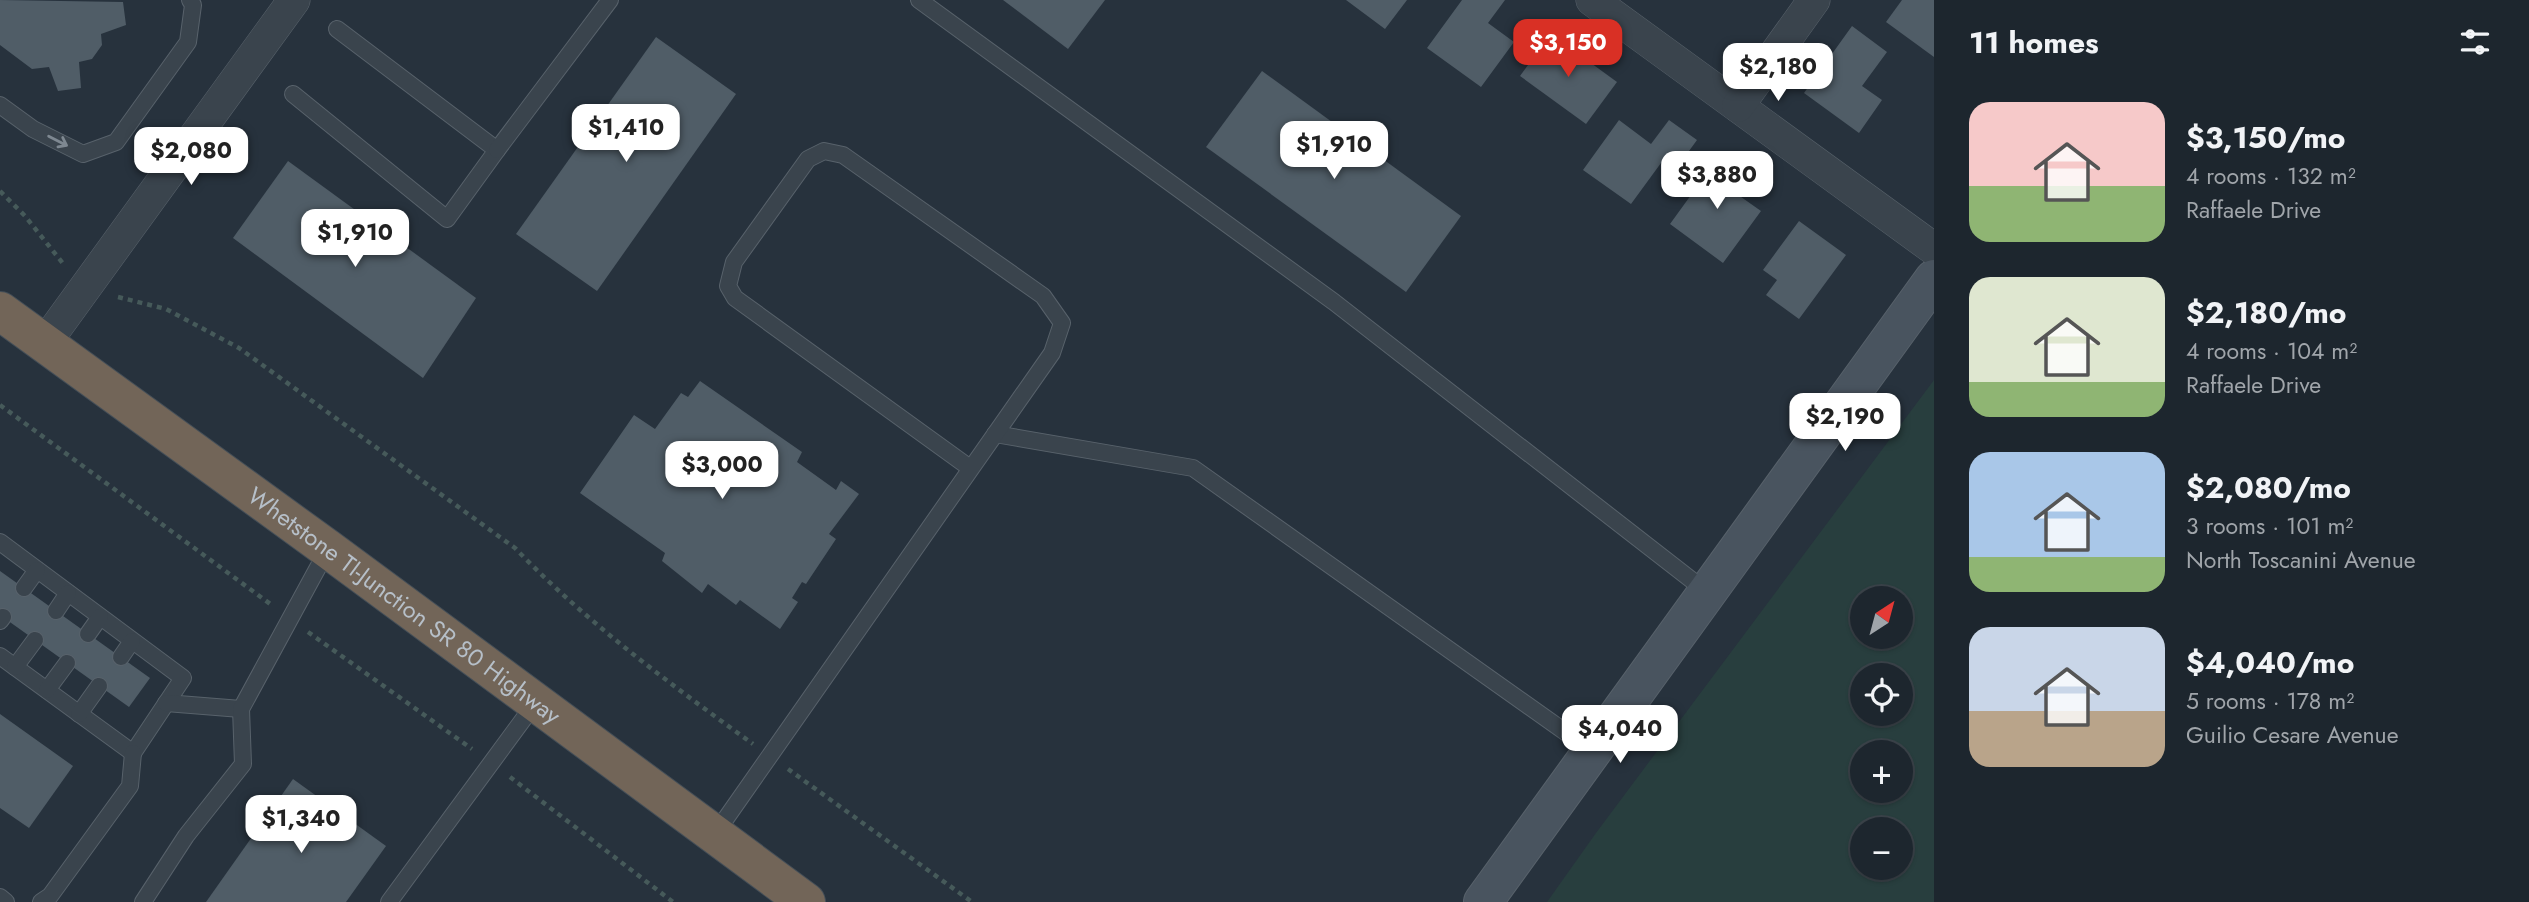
<!DOCTYPE html>
<html lang="en">
<head>
<meta charset="utf-8">
<style>
	:root { --surface:#1d262e; --page:#252e36; --text:#f1f3f6; --muted:#a0a5aa; --line:#3b434a; --accent:#d93025 }
	body { margin:0; font-family:Jost,sans-serif; background:var(--page); color:var(--text); height:100vh; display:flex; flex-direction:column; font-size:26px; white-space:nowrap }
	* { box-sizing:border-box; margin:0 }
	p { font-size:23px; color:var(--muted) }
	.icon { flex:none; width:38px; height:38px; fill:none; stroke:currentColor; stroke-width:2; stroke-linecap:round; stroke-linejoin:round }
	.map { position:relative; flex:1; overflow:hidden }
	.sheet { display:flex; flex-direction:column; background:var(--surface); width:595px }
	.sheet>* { flex:none }
	.needle { width:46px; rotate:36deg }
	.controls { position:absolute; left:1850px; top:586px; display:grid; gap:14px }
	.controls a { display:grid; place-items:center; width:63px; height:63px; border-radius:50%; background:var(--surface); box-shadow:0 2px 5px #0004,0 0 0 2px var(--line); font-size:35px }
	.price { position:absolute; translate:-50% -60px; padding:0 16px; border-radius:14px; background:#fff; color:#222; font-size:23px; line-height:46px; filter:drop-shadow(0 2px 4px #0008) }
	.price::after { content:''; position:absolute; left:50%; top:42px; width:21px; height:16px; margin-left:-10px; background:inherit; clip-path:polygon(0 0,100% 0,50% 100%) }
	.price.current { background:var(--accent); color:#fff }
	ul { padding:0; list-style:none }
	li { display:flex; align-items:center; gap:21px; height:175px; padding:0 35px }
	li span { display:grid; place-items:center; flex:none; width:196px; height:140px; border-radius:21px; color:#555 }
	li>.icon { margin-inline-start:auto }
	span .icon { width:84px; height:84px; fill:#fffc; stroke-width:1 }
	li b { font-size:30px }
	h2 { display:flex; justify-content:space-between; align-items:center; height:84px; padding:0 35px; font-size:30px }
	main { display:flex; flex:1; min-height:0 }
	.map>svg:first-child { display:block }
	.green { fill:#283e3e; fill-rule:evenodd }
	.building { fill:#505d67 }
	.lines { fill:none; stroke-linecap:round; stroke-linejoin:round }
	.lane-casing { stroke:#58626b; stroke-width:18 }
	.street-casing { stroke:#58626b; stroke-width:33 }
	.secondary-casing { stroke:#58626b; stroke-width:40 }
	.highway-casing { stroke:#454f58; stroke-width:40 }
	.path { stroke:#465a5a; stroke-width:4.5; stroke-dasharray:5 5; stroke-linecap:butt }
	.lane { stroke:#3a444d; stroke-width:16 }
	.street { stroke:#3a444d; stroke-width:32 }
	.secondary { stroke:#49545f; stroke-width:38 }
	.highway { stroke:#726558; stroke-width:38 }
	.oneway { stroke:#7e8891 }
	.labels { text-anchor:middle; stroke-width:6; stroke-linejoin:round; paint-order:stroke }
	.street-label { font-size:24px; fill:#b6bfc8; stroke:#1f2932 }
</style>
</head>
<body>
<main>
<div class="map">
<svg width="1934" height="902" viewBox="0 0 1934 902">
	<rect width="100%" height="100%" fill="#27323d"/>
	<path class="green" d="M1934,380V902H1547L1596,833ZM1862,598H1900V637H1862ZM1862,676H1900V714H1862ZM1862,752H1900V791H1862ZM1862,830H1900V868H1862Z"/>
	<g class="building">
		<path d="M0,0L123,2L126,25L101,34L102,45L92,59L79,62L81,88L58,91L49,67L32,69L0,45Z"/>
		<path d="M1003,0H1105L1068,49Z"/>
		<path d="M1346,0H1407L1385,29Z"/>
		<path d="M1462,0H1505L1488,23L1514,42L1481,87L1427,48Z"/>
		<path d="M1902,0H1934V57L1886,22Z"/>
		<path d="M1852,26L1887,52L1862,86L1882,100L1859,133L1804,93Z"/>
		<path d="M1551,34L1617,82L1586,124L1520,76Z"/>
		<path d="M656,37L736,94L597,291L516,234Z"/>
		<path d="M1262,71L1461,216L1406,292L1206,147Z"/>
		<path d="M1619,120L1651,144L1669,120L1697,140L1673,173L1661,163L1631,204L1583,170Z"/>
		<path d="M1720,155L1746,175L1734,192L1761,211L1723,263L1670,224Z"/>
		<path d="M288,161L476,298L423,378L233,238Z"/>
		<path d="M1799,221L1846,255L1799,319L1766,295L1777,280L1763,270Z"/>
		<path d="M700,381L802,452L797,462L836,490L841,481L859,494L829,534L836,539L806,584L802,582L792,598L798,602L780,629L740,600L736,605L708,584L702,593L662,561L665,553L580,493L634,415L655,429L681,393L688,397Z"/>
		<path d="M0,571L150,678L129,707L0,615Z"/>
		<path d="M0,714L73,766L29,828L0,808Z"/>
		<path d="M293,779L386,846L346,902H206Z"/>
	</g>
	<g class="lines">
		<g class="lane-casing">
			<g id="lane">
				<path d="M919,0L1334,302L1707,592"/>
				<path d="M293,94L447,219L497,150L337,29"/>
				<path d="M0,105L33,129L83,154L116,142L188,42L193,5L190,0"/>
				<path d="M497,150L610,0"/>
				<path d="M995,434L1193,468L1592,751"/>
				<path d="M0,542L183,678L133,753L0,656"/>
				<path d="M24,588L37,570"/>
				<path d="M56,611L68,593"/>
				<path d="M0,621L3,617"/>
				<path d="M88,634L100,617"/>
				<path d="M121,657L132,641"/>
				<path d="M15,667L35,640"/>
				<path d="M47,690L67,663"/>
				<path d="M166,703L241,709"/>
				<path d="M79,714L99,686"/>
				<path d="M715,834L1052,353L1062,323L1043,296L843,155L824,151L808,159L734,262L728,286L735,298L970,468"/>
				<path d="M0,897L6,902"/>
				<path d="M41,902L50,896L130,786L133,753"/>
				<path d="M143,902L186,836L243,764L241,709L328,549"/>
				<path d="M389,902L536,702"/>
			</g>
		</g>
		<g class="street-casing">
			<g id="street">
				<path d="M1592,0L1934,249"/>
				<path d="M1738,106L1814,0"/>
				<path d="M45,343L294,0"/>
			</g>
		</g>
		<g class="secondary-casing">
			<path id="secondary" d="M1483,902L1934,279"/>
		</g>
		<g class="highway-casing">
			<g id="highway">
				<path id="s1" d="M0,311L328,549L806,902"/>
			</g>
		</g>
		<g class="path">
			<path d="M0,191L25,216L65,266"/>
			<path d="M118,297L166,309L239,348L515,548C586,622 670,684 753,744"/>
			<path d="M0,405L273,606"/>
			<path d="M308,632L472,749"/>
			<path d="M788,769L972,902"/>
			<path d="M510,777L673,902"/>
		</g>
		<use href="#lane" class="lane"/>
		<use href="#street" class="street"/>
		<use href="#secondary" class="secondary"/>
		<use href="#highway" class="highway"/>
	</g>
	<defs><path id="oneway-shaft" d="M-6 0H5M1.5-3L5.5 0L1.5 3" fill="none" stroke-width="1.6" stroke-linecap="round" stroke-linejoin="round" transform="scale(1.75)"/></defs>
	<use class="oneway" href="#oneway-shaft" transform="translate(58 141) rotate(27)"/>
	<g class="labels">
		<g class="street-label">
			<text dy="8" stroke="none"><textPath href="#s1" startOffset="500">Whetstone TI-Junction SR 80 Highway</textPath></text>
		</g>
	</g>
</svg>
<div class="controls">
<a><svg class="needle" viewBox="-14 -14 28 28"><path d="M0-13l5 13h-10z" fill="#e53935"/><path d="M0 13l5-13h-10z" fill="#a0a5aa"/></svg></a>
<a><svg class="icon" aria-label="locate" viewBox="0 0 24 24"><circle cx="12" cy="12" r="6"/><path d="M12 2v4M12 18v4M2 12h4M18 12h4"/></svg></a>
<a>+</a>
<a>−</a>
</div>
<b class="price current" style="left:1568px;top:79px">$3,150</b>
<b class="price" style="left:1778px;top:103px">$2,180</b>
<b class="price" style="left:626px;top:164px">$1,410</b>
<b class="price" style="left:1334px;top:181px">$1,910</b>
<b class="price" style="left:191px;top:187px">$2,080</b>
<b class="price" style="left:1717px;top:211px">$3,880</b>
<b class="price" style="left:355px;top:269px">$1,910</b>
<b class="price" style="left:1845px;top:453px">$2,190</b>
<b class="price" style="left:722px;top:501px">$3,000</b>
<b class="price" style="left:1620px;top:765px">$4,040</b>
<b class="price" style="left:301px;top:855px">$1,340</b>
</div>
<section class="sheet">
<h2>11 homes<svg class="icon" aria-label="filters" viewBox="0 0 24 24"><path d="M4 7h16M4 17h16"/><circle cx="9" cy="7" r="2"/><circle cx="15" cy="17" r="2"/></svg></h2>
<ul>
<li><span style="background:linear-gradient(#f6c9c9 60%,#8fb573 0)"><svg class="icon" aria-label="home" viewBox="0 0 24 24"><path d="M3 11l9-7 9 7M6 9v11h12V9"/></svg></span><div><b>$3,150/mo</b><p>4 rooms · 132 m²</p><p>Raffaele Drive</p></div></li>
<li><span style="background:linear-gradient(#dfe7d0 75%,#8fb573 0)"><svg class="icon" aria-label="home" viewBox="0 0 24 24"><path d="M3 11l9-7 9 7M6 9v11h12V9"/></svg></span><div><b>$2,180/mo</b><p>4 rooms · 104 m²</p><p>Raffaele Drive</p></div></li>
<li><span style="background:linear-gradient(#a9c7e8 75%,#8fb573 0)"><svg class="icon" aria-label="home" viewBox="0 0 24 24"><path d="M3 11l9-7 9 7M6 9v11h12V9"/></svg></span><div><b>$2,080/mo</b><p>3 rooms · 101 m²</p><p>North Toscanini Avenue</p></div></li>
<li><span style="background:linear-gradient(#c9d6e8 60%,#b9a48a 0)"><svg class="icon" aria-label="home" viewBox="0 0 24 24"><path d="M3 11l9-7 9 7M6 9v11h12V9"/></svg></span><div><b>$4,040/mo</b><p>5 rooms · 178 m²</p><p>Guilio Cesare Avenue</p></div></li>
</ul>
</section>
</main>
</body>
</html>
